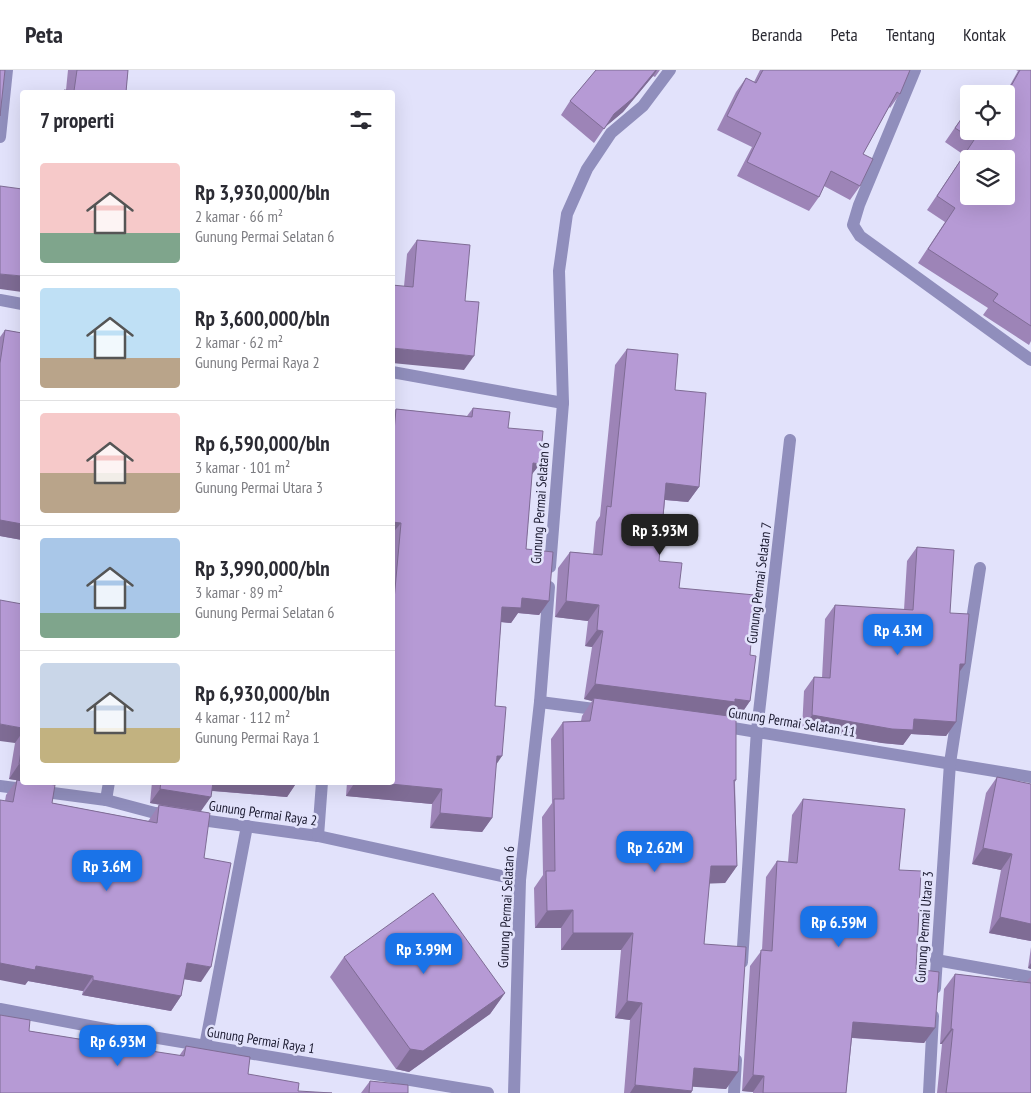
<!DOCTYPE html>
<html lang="id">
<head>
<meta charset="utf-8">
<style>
	:root { --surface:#fff; --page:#f7f7f7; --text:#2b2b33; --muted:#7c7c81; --line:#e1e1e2; --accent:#1a73e8 }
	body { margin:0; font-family:"PT Sans Narrow",sans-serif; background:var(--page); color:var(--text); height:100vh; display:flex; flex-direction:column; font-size:19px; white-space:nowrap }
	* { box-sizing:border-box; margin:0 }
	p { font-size:16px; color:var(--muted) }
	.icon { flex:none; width:28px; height:28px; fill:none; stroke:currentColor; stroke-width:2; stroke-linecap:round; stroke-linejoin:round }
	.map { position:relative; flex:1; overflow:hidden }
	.panel { position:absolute; left:20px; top:20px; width:375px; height:695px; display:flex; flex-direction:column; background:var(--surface); border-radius:5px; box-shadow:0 5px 20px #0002 }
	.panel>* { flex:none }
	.controls { position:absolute; left:960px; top:15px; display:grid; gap:10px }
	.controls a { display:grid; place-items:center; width:55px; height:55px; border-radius:5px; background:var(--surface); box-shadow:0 5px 20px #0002; font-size:25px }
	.price { position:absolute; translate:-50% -42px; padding:0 11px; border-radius:10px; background:var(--accent); color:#fff; font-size:16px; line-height:32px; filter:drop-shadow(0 1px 2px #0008) }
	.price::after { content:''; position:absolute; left:50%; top:30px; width:15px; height:11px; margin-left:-8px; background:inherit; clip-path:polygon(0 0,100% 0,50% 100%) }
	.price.selected { background:#222; color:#fff }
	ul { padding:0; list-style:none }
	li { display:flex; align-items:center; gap:15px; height:125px; padding:0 20px }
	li+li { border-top:1px solid var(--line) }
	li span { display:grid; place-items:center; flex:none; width:140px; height:100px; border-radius:5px; color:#555 }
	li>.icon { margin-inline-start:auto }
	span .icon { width:60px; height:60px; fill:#fffc; stroke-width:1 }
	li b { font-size:21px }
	h2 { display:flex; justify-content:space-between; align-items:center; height:60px; padding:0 20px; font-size:21px }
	header { display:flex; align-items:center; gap:30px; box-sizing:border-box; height:70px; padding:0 25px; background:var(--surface); border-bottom:1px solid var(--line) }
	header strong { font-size:24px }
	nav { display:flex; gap:28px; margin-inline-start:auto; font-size:18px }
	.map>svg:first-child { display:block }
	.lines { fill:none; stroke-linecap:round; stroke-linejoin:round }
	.minor { stroke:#908ebc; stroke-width:12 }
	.wall { fill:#9d84b7 }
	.shaded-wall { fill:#7f6c95 }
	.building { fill:#b69ad5; stroke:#7f6c95; fill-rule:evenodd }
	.labels { text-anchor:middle; stroke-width:5; stroke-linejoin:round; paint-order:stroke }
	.street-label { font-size:14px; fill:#1a192f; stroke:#e2e2fb }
</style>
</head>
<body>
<header>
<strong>Peta</strong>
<nav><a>Beranda</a><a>Peta</a><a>Tentang</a><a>Kontak</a></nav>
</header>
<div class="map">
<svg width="1031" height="1023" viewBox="0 0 1031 1023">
	<rect width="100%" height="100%" fill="#e2e2fb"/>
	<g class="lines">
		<g class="minor">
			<path d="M915,0L859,135L853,155L860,166L1031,290"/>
			<path d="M0,67L7,0"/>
			<path d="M0,230L22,234"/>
			<path d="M392,302L563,333"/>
			<path d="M550,497L563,333L559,201L567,144L587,99L611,63L643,36L670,0"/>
			<path d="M540,632L602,640"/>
			<path d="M721,656L1031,707"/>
			<path d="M0,716L106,730L155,743L169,745"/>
			<path d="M106,730L109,712"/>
			<path d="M194,749L318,766L520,810"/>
			<path d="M318,766L322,712"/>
			<path d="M936,890L1031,907"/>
			<path d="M742,892L757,660L790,370"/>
			<path d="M935,918L950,693L980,498"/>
			<path d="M0,939L116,961L488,1023"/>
			<path d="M205,976L247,756"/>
			<path d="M514,1023L520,810L540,632L549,517"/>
			<path d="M734,1023L736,990"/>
			<path d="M929,1023L933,946"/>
		</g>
	</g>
	<g class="wall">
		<path d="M68,0H128L126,22H62L64,20H66Z"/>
		<path d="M596,0H660L655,7L653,6L623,42L605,57L594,73L561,45L570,31Z"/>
		<path d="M760,0H910L900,24L890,38L889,37L863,84L860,116L850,130L824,116L819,127L809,141L737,106L752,77L717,60L736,22L746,8L754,12Z"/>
		<path d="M1016,0H1031V271L1029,275L983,245L988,238L918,193L945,152L927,140L964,85L945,72L969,37V61H1006V24H1005L1018,1Z"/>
		<path d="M417,170L465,231L464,300L404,216L407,184Z"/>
		<path d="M5,260L22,263V470L0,466V267Z"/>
		<path d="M627,279L675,320L699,417L688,432L665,430L659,491L679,518L750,585V631L739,647L725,645L736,710L735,712L737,796L725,813H709L704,874L738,1002L726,1019L693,1016L692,1021L691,1023H624L630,950L615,948L621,880H561V858H535L534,818L543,805L542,747L552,733L551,669L563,652L581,651L582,646L592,631L584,629L592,577L585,576L588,551L555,547L558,498L570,482L593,484L596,452L600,446L615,295Z"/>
		<path d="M473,338L508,358L540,394L532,404L526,479L549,531L539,545L518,543L511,553L501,552L495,636L496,695L492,748L482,762L430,758L432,734L346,726L347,712H392V345L396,339L467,346Z"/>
		<path d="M917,477L950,543L965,594L959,602L956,652L946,666L911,664L903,675L882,673L802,659L804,621L814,607L822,608L825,549L835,535L904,540L907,491Z"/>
		<path d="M22,534V711L9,709L15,673Z"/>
		<path d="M997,707L1031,714V871L989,863L1001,800L972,794L986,723Z"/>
		<path d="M17,710L52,733L148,751L149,750L159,735L171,737L150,733L152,712H297L287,727L212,721L201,741L204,788L201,912L184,909L181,926L171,941L82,925L83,921L28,911L25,915L5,731L6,725Z"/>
		<path d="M803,729L899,800L916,899L935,958L924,973L852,968L846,1023H753V1022L742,1021L750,896L762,880L766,807L777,791L788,792L792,745Z"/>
		<path d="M1031,877V899L1028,898Z"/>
		<path d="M344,887L505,923L490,944L409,1002L396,999L330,907Z"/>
		<path d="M955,904L1026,912L1031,906V1023H937L942,974H940L944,919Z"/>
		<path d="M86,959L125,977L179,986L186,976L248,1004L298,1021L0,1023L29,961L79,969Z"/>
		<path d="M370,1011L408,1023H361Z"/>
	</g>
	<g class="shaded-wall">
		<path d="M656,0H657L653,6L623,42L604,58L614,44Z"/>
		<path d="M0,204L22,206V222L0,219Z"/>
		<path d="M392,278L474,286L464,300L392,293Z"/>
		<path d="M533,393L540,394L529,408Z"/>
		<path d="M666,413L699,417L688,432L655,429Z"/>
		<path d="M0,450L22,454V470L0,466Z"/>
		<path d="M392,452L401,453L392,464Z"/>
		<path d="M522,528L549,531L539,545L518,543L511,553L492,551L502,537Z"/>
		<path d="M566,531L599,535L588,551L555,547Z"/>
		<path d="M597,560L603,561L592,577L585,576Z"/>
		<path d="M960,594H965L955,608Z"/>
		<path d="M595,614L735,629L750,631L739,647L725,645L724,648L594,628L592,631L584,629Z"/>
		<path d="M812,645L914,649L956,652L946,666L911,664L903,675L882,673L802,659Z"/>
		<path d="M0,654L22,658V663L15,673L0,671Z"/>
		<path d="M497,686H502L492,701Z"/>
		<path d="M19,694L22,695V711L9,709Z"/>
		<path d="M208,712H297L287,727L203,720Z"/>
		<path d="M355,712H370L442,719L432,734L346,726Z"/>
		<path d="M160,719L211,727L201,741L150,733Z"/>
		<path d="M440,743L492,748L482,762L430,758Z"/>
		<path d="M983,778L1012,784L1001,800L972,794Z"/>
		<path d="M711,796H737L725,813L699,814Z"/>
		<path d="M573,840L561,858H535L547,841Z"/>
		<path d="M1000,847L1031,854V871L989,863Z"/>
		<path d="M573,863H633L621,880H561Z"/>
		<path d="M0,893L36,896L93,906L83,921L28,911L25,915L0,910Z"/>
		<path d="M187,893L211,897L201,912L177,908Z"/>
		<path d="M1031,893V899L1028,898Z"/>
		<path d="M93,910L181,926L171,941L82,925Z"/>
		<path d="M505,923L490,944L409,1002L396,999L410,979Z"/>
		<path d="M627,931L642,933L630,950L615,948Z"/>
		<path d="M853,952L935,958L924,973L842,967Z"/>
		<path d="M951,959H953L942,974H940Z"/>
		<path d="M694,998L738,1002L726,1019L682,1016Z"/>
		<path d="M753,1005L764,1006L753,1022L742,1021Z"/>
		<path d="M635,1015L692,1021L691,1023H630Z"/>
	</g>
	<g class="building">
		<path d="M0,0H5L0,46Z"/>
		<path d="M77,0H128L126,22H63L64,20L74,21Z"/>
		<path d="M596,0H656L633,28L614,44L604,59L570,31Z"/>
		<path d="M763,0H910L900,24L897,22L863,84L873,89L860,116L831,101L819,127L747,92L761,63L727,46L746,8L756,13Z"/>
		<path d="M1020,0H1031V256L993,231L998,224L928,179L955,138L937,126L974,70L955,58L969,38V61H1006V25ZM969,89H1006V126H969Z"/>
		<path d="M0,116L22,119V206L0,204Z"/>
		<path d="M417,170L470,175L465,231L479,232L474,286L392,278V215L413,217Z"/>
		<path d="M5,260L22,263V454L0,450V293Z"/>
		<path d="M627,279L678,284L675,320L706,323L699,417L666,413L659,491L682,493L679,518L755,525L750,585L756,586L750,631L735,629V632L595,614L603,561L597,560L599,535L566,531L570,482L602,485L607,436L611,437Z"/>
		<path d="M473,338L510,342L508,358L543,361L540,394L533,393L526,479L553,482L549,531L522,528L521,538L502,537L495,636L506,637L502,686H497L492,748L440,743L442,719L370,712H392V530H394L401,453L392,452V384L396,339L472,347Z"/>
		<path d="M917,477L954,480L950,543L969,544L965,594H960L956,652L914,649L913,660L892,659L812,645L814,607L830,608L835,535L913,540Z"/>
		<path d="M0,530L22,534V658L0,654Z"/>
		<path d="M594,628L736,647V710H734L737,796H711L704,874L746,877L738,1002L694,998L692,1021L635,1015L642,933L627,931L633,863H573V840L547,841L546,801H555L554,729H564L563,652L590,651Z"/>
		<path d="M22,675V695L19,694Z"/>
		<path d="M997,707L1031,714V854L1000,847L1012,784L983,778Z"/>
		<path d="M17,710L22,711V712H35L55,715L52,733L157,753L159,735L210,743L204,788L231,793L211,897L187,893L181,926L93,910V906L36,896L35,900L0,893V730L13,732Z"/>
		<path d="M161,712H213L211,727L160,719Z"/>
		<path d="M803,729L905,739L899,800L921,801L916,899L939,902L935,958L853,952L846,1023H763L764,1006L753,1005L761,880L772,881L777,791L797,793Z"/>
		<path d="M433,823L505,923L423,981L410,979L344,887Z"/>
		<path d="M955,904L1031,913V1023H946L948,1008L953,959H951Z"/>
		<path d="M0,945L30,950L29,961L85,970L86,959L127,966L125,977L184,986L186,976L250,987L248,1004L299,1013L298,1021L332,1023H0Z"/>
		<path d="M370,1011L408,1015V1023H369Z"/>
	</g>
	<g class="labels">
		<g class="street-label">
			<text transform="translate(540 433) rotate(-86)" y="5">Gunung Permai Selatan 6</text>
			<text transform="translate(759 513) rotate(-83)" y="5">Gunung Permai Selatan 7</text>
			<text transform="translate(792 652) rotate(9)" y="5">Gunung Permai Selatan 11</text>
			<text transform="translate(263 743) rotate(8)" y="5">Gunung Permai Raya 2</text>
			<text transform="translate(506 837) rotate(-87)" y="5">Gunung Permai Selatan 6</text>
			<text transform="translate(924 857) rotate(-86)" y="5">Gunung Permai Utara 3</text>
			<text transform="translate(261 970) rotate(9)" y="5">Gunung Permai Raya 1</text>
		</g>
	</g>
</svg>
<div class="controls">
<a><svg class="icon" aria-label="locate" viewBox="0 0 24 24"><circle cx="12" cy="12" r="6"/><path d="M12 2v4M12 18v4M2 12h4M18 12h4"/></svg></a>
<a><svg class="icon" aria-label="layers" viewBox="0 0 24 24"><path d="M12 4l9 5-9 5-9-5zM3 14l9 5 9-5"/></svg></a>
</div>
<b class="price selected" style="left:660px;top:486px">Rp 3.93M</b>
<b class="price" style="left:898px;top:586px">Rp 4.3M</b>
<b class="price" style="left:655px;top:803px">Rp 2.62M</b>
<b class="price" style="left:107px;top:822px">Rp 3.6M</b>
<b class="price" style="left:839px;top:878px">Rp 6.59M</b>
<b class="price" style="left:424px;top:905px">Rp 3.99M</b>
<b class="price" style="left:118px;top:997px">Rp 6.93M</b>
<section class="panel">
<h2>7 properti<svg class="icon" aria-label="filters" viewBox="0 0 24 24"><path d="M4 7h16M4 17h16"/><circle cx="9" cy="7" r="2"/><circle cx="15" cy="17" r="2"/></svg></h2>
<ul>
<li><span style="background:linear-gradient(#f6c9c9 70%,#7fa58c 0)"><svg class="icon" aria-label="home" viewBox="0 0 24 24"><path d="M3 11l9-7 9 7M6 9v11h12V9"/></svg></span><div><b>Rp 3,930,000/bln</b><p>2 kamar · 66 m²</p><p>Gunung Permai Selatan 6</p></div></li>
<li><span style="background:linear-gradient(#bfe0f5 70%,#b9a48a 0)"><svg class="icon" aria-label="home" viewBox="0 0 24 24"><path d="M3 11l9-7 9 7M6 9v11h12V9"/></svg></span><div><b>Rp 3,600,000/bln</b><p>2 kamar · 62 m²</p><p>Gunung Permai Raya 2</p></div></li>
<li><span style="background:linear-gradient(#f6c9c9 60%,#b9a48a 0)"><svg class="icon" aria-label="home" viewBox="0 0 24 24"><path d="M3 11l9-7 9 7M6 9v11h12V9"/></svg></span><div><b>Rp 6,590,000/bln</b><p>3 kamar · 101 m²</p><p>Gunung Permai Utara 3</p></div></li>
<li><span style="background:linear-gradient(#a9c7e8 75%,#7fa58c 0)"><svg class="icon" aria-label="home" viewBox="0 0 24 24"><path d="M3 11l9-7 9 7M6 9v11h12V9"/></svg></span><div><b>Rp 3,990,000/bln</b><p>3 kamar · 89 m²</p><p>Gunung Permai Selatan 6</p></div></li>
<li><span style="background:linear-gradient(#c9d6e8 65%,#c2b280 0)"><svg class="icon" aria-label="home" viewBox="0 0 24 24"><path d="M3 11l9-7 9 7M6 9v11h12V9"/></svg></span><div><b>Rp 6,930,000/bln</b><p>4 kamar · 112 m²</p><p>Gunung Permai Raya 1</p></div></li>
</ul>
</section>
</div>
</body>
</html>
